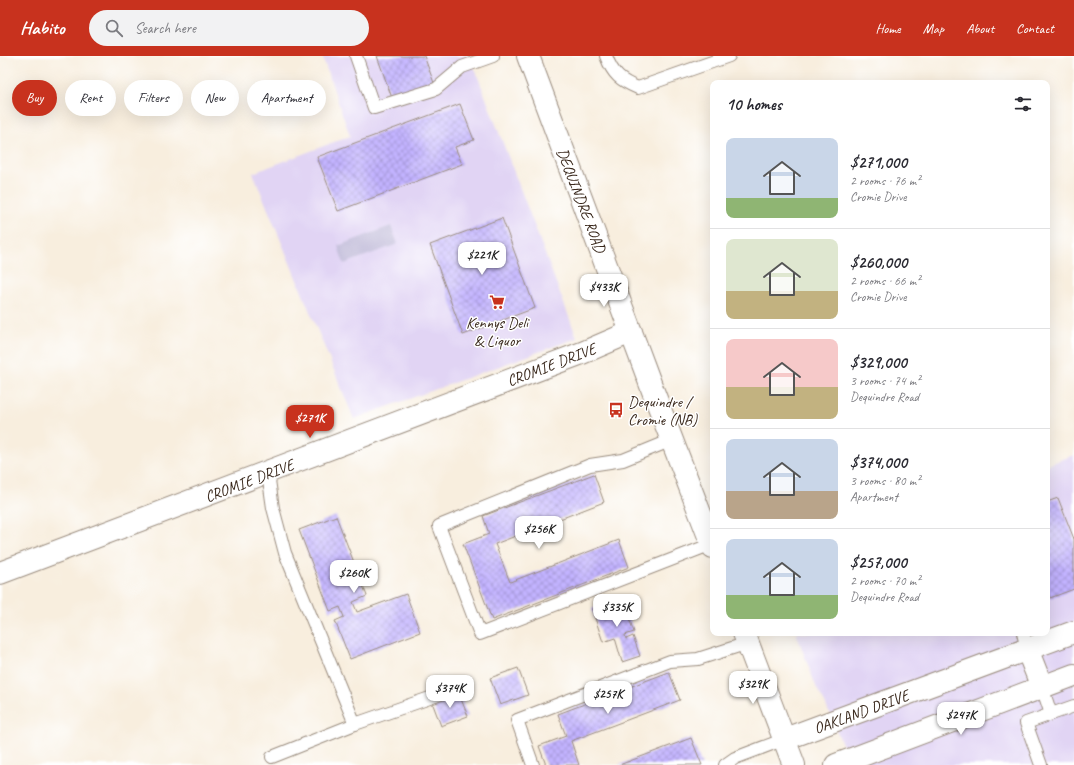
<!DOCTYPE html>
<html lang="en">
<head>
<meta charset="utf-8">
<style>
	:root { --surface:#fff; --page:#f2f2f3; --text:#2b2b33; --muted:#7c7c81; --line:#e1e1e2; --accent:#c8321e }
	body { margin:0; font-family:Caveat,sans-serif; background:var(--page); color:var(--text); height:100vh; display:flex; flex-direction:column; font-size:15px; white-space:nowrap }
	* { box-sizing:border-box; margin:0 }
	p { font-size:13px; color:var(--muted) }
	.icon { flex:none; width:22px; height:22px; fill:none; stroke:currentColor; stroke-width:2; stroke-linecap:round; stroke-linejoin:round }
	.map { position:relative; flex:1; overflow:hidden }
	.details { position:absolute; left:710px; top:24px; width:340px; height:556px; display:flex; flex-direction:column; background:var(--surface); border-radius:8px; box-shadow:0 4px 16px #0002 }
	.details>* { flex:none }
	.guide { position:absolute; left:12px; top:24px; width:380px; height:36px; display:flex; gap:8px }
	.price { position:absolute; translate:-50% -34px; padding:0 9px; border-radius:8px; background:#fff; color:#222; font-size:13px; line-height:26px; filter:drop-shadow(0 1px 2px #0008) }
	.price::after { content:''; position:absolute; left:50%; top:24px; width:12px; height:9px; margin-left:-6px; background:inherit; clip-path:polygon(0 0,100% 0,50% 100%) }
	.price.on { background:var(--accent); color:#fff }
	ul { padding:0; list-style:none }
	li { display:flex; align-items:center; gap:12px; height:100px; padding:0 16px }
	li+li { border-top:1px solid var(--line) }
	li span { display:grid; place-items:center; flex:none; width:112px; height:80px; border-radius:8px; color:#555 }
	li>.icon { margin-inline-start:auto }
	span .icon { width:48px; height:48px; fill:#fffc; stroke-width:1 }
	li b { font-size:17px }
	h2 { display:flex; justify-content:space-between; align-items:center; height:48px; padding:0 16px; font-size:17px }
	.tag { padding:0 14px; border-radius:18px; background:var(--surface); box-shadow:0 4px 16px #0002; font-size:14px; line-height:36px }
	.tag.on { background:var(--accent); color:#fff }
	header { display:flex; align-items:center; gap:24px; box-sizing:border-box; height:56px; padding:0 20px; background:var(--accent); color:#fff }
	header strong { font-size:19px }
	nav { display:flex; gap:22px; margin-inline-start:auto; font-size:14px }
	.search { width:280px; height:36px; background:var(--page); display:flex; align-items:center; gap:10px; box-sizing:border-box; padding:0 14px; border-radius:22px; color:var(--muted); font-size:15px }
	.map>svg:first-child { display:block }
	.built { fill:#e1d4f4 }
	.industrial { fill:#c5c0db }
	.building { fill:url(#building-cross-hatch) }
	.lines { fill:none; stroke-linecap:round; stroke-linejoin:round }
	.lane-casing { stroke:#9a8c7e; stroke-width:14 }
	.street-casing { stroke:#9a8c7e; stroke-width:24 }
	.secondary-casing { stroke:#9a8c7e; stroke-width:24 }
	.lane { stroke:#fff; stroke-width:12 }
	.street { stroke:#fff; stroke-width:22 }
	.secondary { stroke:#fff; stroke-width:22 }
	.labels { text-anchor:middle; stroke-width:3; stroke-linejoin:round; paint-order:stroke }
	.street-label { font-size:16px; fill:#3b2a1e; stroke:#fff }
	.poi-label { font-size:16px; fill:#3b2a1e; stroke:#fff }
</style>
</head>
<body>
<header>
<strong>Habito</strong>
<div class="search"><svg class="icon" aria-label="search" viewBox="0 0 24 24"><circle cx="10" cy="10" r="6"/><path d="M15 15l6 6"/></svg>Search here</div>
<nav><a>Home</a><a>Map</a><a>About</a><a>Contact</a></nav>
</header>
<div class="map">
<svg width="1074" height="709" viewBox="0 0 1074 709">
	<defs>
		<pattern id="building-cross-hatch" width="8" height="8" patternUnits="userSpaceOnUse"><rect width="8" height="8" fill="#c2b3ff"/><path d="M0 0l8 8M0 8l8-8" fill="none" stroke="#9f92ce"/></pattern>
	</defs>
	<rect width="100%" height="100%" fill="#fff"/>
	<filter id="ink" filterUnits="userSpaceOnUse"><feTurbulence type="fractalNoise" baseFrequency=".025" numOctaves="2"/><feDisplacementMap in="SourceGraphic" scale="8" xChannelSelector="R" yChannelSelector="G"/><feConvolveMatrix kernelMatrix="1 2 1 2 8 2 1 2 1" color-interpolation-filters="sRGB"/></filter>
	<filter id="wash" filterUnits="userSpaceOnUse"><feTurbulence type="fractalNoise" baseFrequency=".012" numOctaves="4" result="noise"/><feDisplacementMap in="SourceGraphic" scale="16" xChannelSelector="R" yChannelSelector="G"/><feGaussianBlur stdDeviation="0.9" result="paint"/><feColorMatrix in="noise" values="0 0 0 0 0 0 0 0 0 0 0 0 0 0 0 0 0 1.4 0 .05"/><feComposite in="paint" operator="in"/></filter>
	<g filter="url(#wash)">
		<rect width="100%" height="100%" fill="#f8eede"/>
		<g class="built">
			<path d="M322,0H470L577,282L354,363L253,117L350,80Z"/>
			<path d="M1074,399V709H851L825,647L817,633L796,577H1047V409Z"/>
		</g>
		<path class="industrial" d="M391,170L398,188L344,208L338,190Z"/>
		<g id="blocks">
			<g class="building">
				<path d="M377,0H424L434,27L392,42Z"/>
				<path d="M460,48L474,84L455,91L462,108L338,155L317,101Z"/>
				<path d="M502,162L535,252L463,279L430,189Z"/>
				<path d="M594,418L604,446L495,488L510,526L619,484L629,511L492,564L463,488L489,478L483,460Z"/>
				<path d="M1058,442L1074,483V533L1050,542L1047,534V446Z"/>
				<path d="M336,460L367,540L353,546L357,556L406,538L420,576L350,603L335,565L344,561L340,551L330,555L299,474Z"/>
				<path d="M622,543L634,576L625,579L626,583L633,580L640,600L622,606L615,582L603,586L592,553Z"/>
				<path d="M518,612L528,639L500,649L490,622Z"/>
				<path d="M669,616L680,644L571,685L579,709H546L539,690L566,680L558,658Z"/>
				<path d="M458,636L468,660L441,670L432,646Z"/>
				<path d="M691,682L702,709H619Z"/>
			</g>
		</g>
	</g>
	<g filter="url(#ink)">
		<use href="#blocks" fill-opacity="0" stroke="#9a8c7e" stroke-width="1"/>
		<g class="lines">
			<g class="lane-casing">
				<g id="lane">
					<path d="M356,0L374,52L436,33L462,11L493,0"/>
					<path d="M606,0C613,19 621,25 638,32L729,0"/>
					<path d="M672,384L623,404L590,409L439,470L480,578L712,488"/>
					<path d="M268,417L273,452L285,497L355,668L272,701"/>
					<path d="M1023,577L1027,593"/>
					<path d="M1042,631L1051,658"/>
					<path d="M355,668L444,637"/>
					<path d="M533,709L517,664L670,605L698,603L748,587"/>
					<path d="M725,709L735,702L785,683"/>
					<path d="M1041,709L1026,667L1074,650"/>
				</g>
			</g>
			<g class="street-casing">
				<g id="street">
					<path d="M0,517L582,297L631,276"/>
					<path d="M1027,593L1042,631"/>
					<path d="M785,683L1074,576"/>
					<path d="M836,709L1074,619"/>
				</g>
			</g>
			<g class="secondary-casing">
				<g id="secondary">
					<path d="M528,0L653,335L713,491"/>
					<path d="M744,577L794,709"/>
				</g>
			</g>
			<use href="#lane" class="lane"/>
			<use href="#street" class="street"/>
			<use href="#secondary" class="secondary"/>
		</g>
	</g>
	<defs>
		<g id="supermarket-bare" transform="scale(1.2)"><path d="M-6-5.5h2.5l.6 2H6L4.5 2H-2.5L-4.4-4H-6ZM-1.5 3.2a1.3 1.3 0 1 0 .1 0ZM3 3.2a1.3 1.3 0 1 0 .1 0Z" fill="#c8321e" stroke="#fff" stroke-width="2.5" paint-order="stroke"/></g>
		<g id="bus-bare" transform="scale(1.2)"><path d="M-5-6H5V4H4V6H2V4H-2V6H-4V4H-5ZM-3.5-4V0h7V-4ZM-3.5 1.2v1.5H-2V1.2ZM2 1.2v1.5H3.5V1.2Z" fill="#c8321e" stroke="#fff" stroke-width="2.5" paint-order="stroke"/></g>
	</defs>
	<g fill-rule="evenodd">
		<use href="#supermarket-bare" x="497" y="246"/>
		<use href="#bus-bare" x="616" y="354"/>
	</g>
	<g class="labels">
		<g class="street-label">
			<text transform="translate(582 144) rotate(69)" y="6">DEQUINDRE ROAD</text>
			<text transform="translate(551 308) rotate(-21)" y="6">CROMIE DRIVE</text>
			<text transform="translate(249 424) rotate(-21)" y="6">CROMIE DRIVE</text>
			<text transform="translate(861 655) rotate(-20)" y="6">OAKLAND DRIVE</text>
		</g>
		<g class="poi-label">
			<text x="497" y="272">Kennys Deli<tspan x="497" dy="18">&amp; Liquor</tspan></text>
			<text x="628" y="351" text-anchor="start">Dequindre /<tspan x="628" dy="18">Cromie (NB)</tspan></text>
		</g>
	</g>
</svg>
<b class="price" style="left:482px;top:220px">$221K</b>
<b class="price" style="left:604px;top:252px">$433K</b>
<b class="price on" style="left:310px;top:383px">$271K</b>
<b class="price" style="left:539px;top:494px">$256K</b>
<b class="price" style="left:354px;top:538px">$260K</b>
<b class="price" style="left:617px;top:572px">$335K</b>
<b class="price" style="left:753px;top:649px">$329K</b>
<b class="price" style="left:450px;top:653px">$374K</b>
<b class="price" style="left:608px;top:659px">$257K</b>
<b class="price" style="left:961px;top:680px">$247K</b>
<div class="guide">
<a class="tag on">Buy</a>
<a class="tag">Rent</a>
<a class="tag">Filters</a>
<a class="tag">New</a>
<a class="tag">Apartment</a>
</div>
<section class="details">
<h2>10 homes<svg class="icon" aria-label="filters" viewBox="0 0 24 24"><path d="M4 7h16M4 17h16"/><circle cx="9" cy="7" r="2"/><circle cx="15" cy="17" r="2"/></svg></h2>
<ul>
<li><span style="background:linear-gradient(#c9d6e8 75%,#8fb573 0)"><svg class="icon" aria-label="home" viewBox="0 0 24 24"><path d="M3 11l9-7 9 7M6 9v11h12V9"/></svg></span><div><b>$271,000</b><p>2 rooms · 76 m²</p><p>Cromie Drive</p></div></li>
<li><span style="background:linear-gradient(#dfe7d0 65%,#c2b280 0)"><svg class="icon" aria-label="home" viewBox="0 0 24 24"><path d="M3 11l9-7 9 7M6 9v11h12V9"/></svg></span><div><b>$260,000</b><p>2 rooms · 66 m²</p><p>Cromie Drive</p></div></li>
<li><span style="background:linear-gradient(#f6c9c9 60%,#c2b280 0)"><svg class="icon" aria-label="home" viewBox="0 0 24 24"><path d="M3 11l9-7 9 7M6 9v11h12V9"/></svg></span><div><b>$329,000</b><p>3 rooms · 74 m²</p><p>Dequindre Road</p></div></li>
<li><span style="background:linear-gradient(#c9d6e8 65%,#b9a48a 0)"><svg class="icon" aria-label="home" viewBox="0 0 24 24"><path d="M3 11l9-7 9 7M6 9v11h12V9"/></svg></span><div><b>$374,000</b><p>3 rooms · 80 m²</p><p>Apartment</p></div></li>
<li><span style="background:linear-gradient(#c9d6e8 70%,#8fb573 0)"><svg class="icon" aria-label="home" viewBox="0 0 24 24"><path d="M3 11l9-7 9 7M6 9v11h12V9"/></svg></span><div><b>$257,000</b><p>2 rooms · 70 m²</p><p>Dequindre Road</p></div></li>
</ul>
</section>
</div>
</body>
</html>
